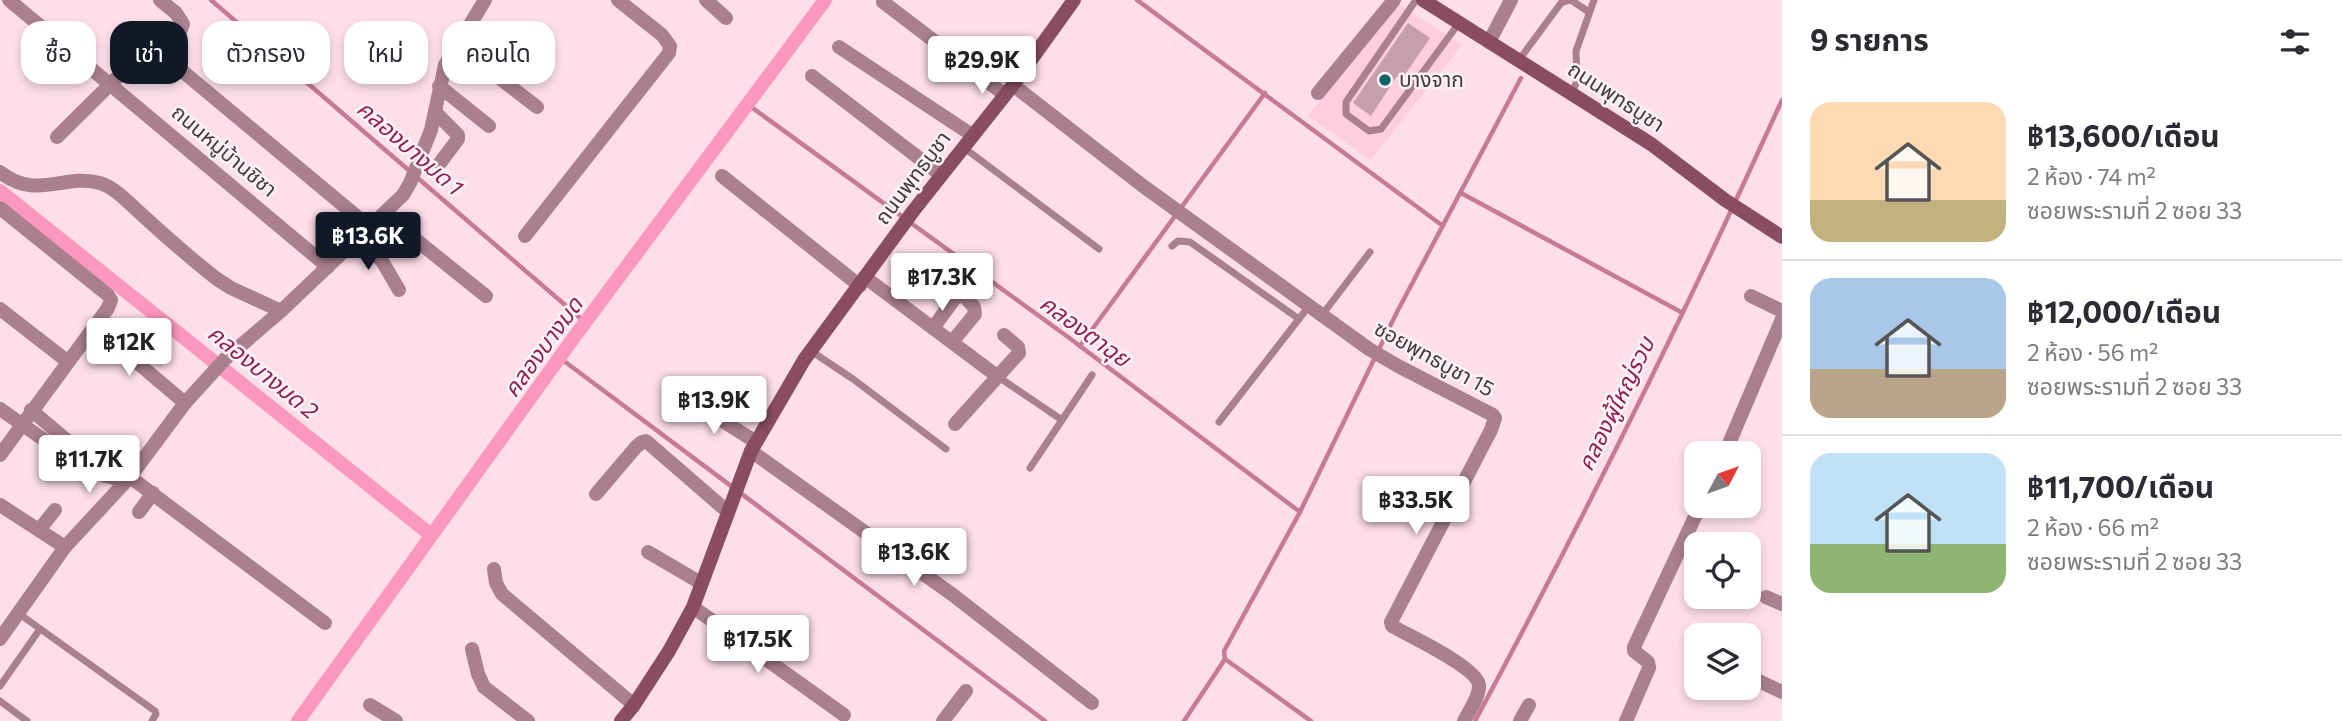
<!DOCTYPE html>
<html lang="th">
<head>
<meta charset="utf-8">
<style>
	:root { --surface:#fff; --page:#f7f7f7; --text:#2b2b33; --muted:#7c7c81; --line:#e1e1e2; --accent:#111827 }
	body { margin:0; font-family:Commissioner,"Noto Sans Thai",sans-serif; background:var(--page); color:var(--text); height:100vh; display:flex; flex-direction:column; font-size:26px; white-space:nowrap }
	* { box-sizing:border-box; margin:0 }
	p { font-size:23px; color:var(--muted) }
	.icon { flex:none; width:38px; height:38px; fill:none; stroke:currentColor; stroke-width:2; stroke-linecap:round; stroke-linejoin:round }
	.map { position:relative; flex:1; overflow:hidden }
	.panel { display:flex; flex-direction:column; background:var(--surface); width:560px }
	.panel>* { flex:none }
	.banner { position:absolute; left:21px; top:21px; width:665px; height:63px; display:flex; gap:14px }
	.needle { width:46px; rotate:49deg }
	.controls { position:absolute; left:1684px; top:441px; display:grid; gap:14px }
	.controls a { display:grid; place-items:center; width:77px; height:77px; border-radius:14px; background:var(--surface); box-shadow:0 4px 10px #0003; font-size:35px }
	.price { position:absolute; translate:-50% -60px; padding:0 16px; border-radius:7px; background:#fff; color:#222; font-size:23px; line-height:46px; filter:drop-shadow(0 2px 4px #0008) }
	.price::after { content:''; position:absolute; left:50%; top:42px; width:21px; height:16px; margin-left:-10px; background:inherit; clip-path:polygon(0 0,100% 0,50% 100%) }
	.price.selected { background:var(--accent); color:#fff }
	ul { padding:0; list-style:none }
	li { display:flex; align-items:center; gap:21px; height:175px; padding:0 28px }
	li+li { border-top:2px solid var(--line) }
	li span { display:grid; place-items:center; flex:none; width:196px; height:140px; border-radius:21px; color:#555 }
	li>.icon { margin-inline-start:auto }
	span .icon { width:84px; height:84px; fill:#fffc; stroke-width:1 }
	li b { font-size:30px }
	h2 { display:flex; justify-content:space-between; align-items:center; height:84px; padding:0 28px; font-size:30px }
	.chip { padding:0 24px; border-radius:21px; background:var(--surface); box-shadow:0 4px 10px #0003; font-size:24px; line-height:63px }
	.chip.selected { background:var(--accent); color:#fff }
	main { display:flex; flex:1; min-height:0 }
	.map>svg:first-child { display:block }
	.built { fill:#fecede }
	.lines { fill:none; stroke-linecap:round; stroke-linejoin:round }
	.stream { stroke:#c67a97; stroke-width:4.5 }
	.canal { stroke:#fc97bd; stroke-width:14 }
	.building { fill:#c5a0ac }
	.service { stroke:#aa7f8e; stroke-width:7 }
	.minor { stroke:#aa7f8e; stroke-width:14 }
	.tertiary { stroke:#aa7f8e; stroke-width:14 }
	.secondary { stroke:#894c63; stroke-width:14 }
	.poi-dot { fill:#14626b; stroke:#fbf3f6; stroke-width:2.5 }
	.labels { text-anchor:middle; stroke-width:5; stroke-linejoin:round; paint-order:stroke }
	.poi-label { font-size:21px; fill:#47383d; stroke:#fbf3f6; text-anchor:start }
	.street-label { font-size:21px; fill:#47383d; stroke:#fbf3f6 }
	.water-label { font-size:23px; font-style:italic; fill:#921e57; stroke:#fbf3f6 }
</style>
</head>
<body>
<main>
<div class="map">
<svg width="1782" height="721" viewBox="0 0 1782 721">
	<rect width="100%" height="100%" fill="#fedfe9"/>
	<path class="built" d="M1397,3L1462,45L1371,160L1308,116Z"/>
	<g class="lines">
		<g class="stream">
			<path d="M211,0L586,323"/>
			<path d="M1137,0L1443,226"/>
			<path d="M747,104L1068,337L1300,512"/>
			<path d="M1461,193L1681,312"/>
			<path d="M1080,346L1265,93"/>
			<path d="M560,358L1045,721"/>
			<path d="M1184,721L1225,659"/>
			<path d="M1311,721L1225,659L1224,651L1300,512L1397,312L1521,78"/>
			<path d="M1475,721C1584,518 1687,310 1782,100"/>
		</g>
		<g class="canal">
			<path d="M0,191L431,535"/>
			<path d="M298,721L575,336L825,0"/>
		</g>
	</g>
	<path class="building" d="M1408,23L1430,38L1402,79L1397,76L1371,116L1353,103Z"/>
	<g class="lines">
		<g class="service">
			<path d="M1416,0L1346,102V114L1369,131L1381,129L1459,23"/>
			<path d="M1571,0L1589,12"/>
			<path d="M1519,60L1561,3L1570,0"/>
			<path d="M1572,93L1577,81L1576,51L1594,0"/>
			<path d="M963,147L1099,249"/>
			<path d="M1172,246L1178,241L1190,242L1299,319"/>
			<path d="M1322,315L1370,252"/>
			<path d="M811,351L853,379L946,449"/>
			<path d="M997,376L1062,420"/>
			<path d="M1219,422L1309,306"/>
			<path d="M1030,468L1092,375"/>
			<path d="M18,613L155,711L156,714L152,721"/>
			<path d="M0,686L40,629"/>
			<path d="M0,701L27,721"/>
		</g>
		<g class="minor">
			<path d="M9,0L328,267"/>
			<path d="M160,0L176,13L183,24L171,55L175,65L355,215L369,230"/>
			<path d="M706,0L726,18"/>
			<path d="M883,2L1005,95"/>
			<path d="M1489,42L1511,0"/>
			<path d="M458,46L537,107"/>
			<path d="M839,47L972,135"/>
			<path d="M812,76L941,175"/>
			<path d="M1013,85L1143,186L1369,349L1398,366L1493,415L1495,418L1491,430L1391,622L1392,626C1409,636 1477,667 1479,685C1480,696 1469,711 1464,721"/>
			<path d="M439,86L489,126"/>
			<path d="M1318,93L1394,0"/>
			<path d="M435,112L458,135V139L440,163"/>
			<path d="M57,137L164,31"/>
			<path d="M0,172C37,201 64,173 100,183C114,187 128,202 139,212C164,235 190,258 217,279L231,288L281,311"/>
			<path d="M722,176L860,286"/>
			<path d="M0,208L108,295L111,300L108,308L0,455"/>
			<path d="M385,215L486,296"/>
			<path d="M525,236L669,53L670,46L662,35L618,0"/>
			<path d="M359,238L382,261L399,290"/>
			<path d="M866,278L997,376"/>
			<path d="M1751,296L1782,311"/>
			<path d="M0,309L67,361"/>
			<path d="M94,326L185,403"/>
			<path d="M933,328L955,298L963,295L974,307L975,314L952,342"/>
			<path d="M690,400L756,442"/>
			<path d="M0,409L90,472L118,479L130,477L325,623"/>
			<path d="M31,410L95,464L106,476"/>
			<path d="M955,424L1019,353L1018,347L1004,335"/>
			<path d="M751,451L953,595L1092,703"/>
			<path d="M1725,453L1782,319"/>
			<path d="M596,494L636,447L642,442L646,441L728,512"/>
			<path d="M0,505L65,547"/>
			<path d="M139,512L153,493"/>
			<path d="M39,530L55,510"/>
			<path d="M648,552L701,583"/>
			<path d="M494,569L496,583L502,594L634,705"/>
			<path d="M1766,597L1782,604"/>
			<path d="M693,607L844,715"/>
			<path d="M472,649L478,674L484,687L528,721"/>
			<path d="M1748,676L1782,692"/>
			<path d="M370,705L396,721"/>
			<path d="M943,721L966,691"/>
			<path d="M1520,721L1529,705"/>
			<path d="M1626,721L1649,668L1648,662L1634,651V647L1700,506"/>
		</g>
		<path class="tertiary" d="M0,639L65,547L130,477L185,403L225,359L281,311L403,195L410,183L431,130L445,65L485,0"/>
		<g class="secondary">
			<path d="M1423,0L1651,144L1725,200L1782,237"/>
			<path d="M621,721L634,705L669,651L693,607L751,451L804,360L914,210L1013,85L1074,0"/>
		</g>
	</g>
	<circle class="poi-dot" cx="1385" cy="80" r="7"/>
	<g class="labels">
		<g class="poi-label">
			<text x="1399" y="87">บางจาก</text>
		</g>
		<g class="street-label">
			<text transform="translate(1616 97) rotate(33)" y="7">ถนนพุทธบูชา</text>
			<text transform="translate(224 151) rotate(40)" y="7">ถนนหมู่บ้านชิชา</text>
			<text transform="translate(913 178) rotate(-53)" y="7">ถนนพุทธบูชา</text>
			<text transform="translate(1434 359) rotate(29)" y="7">ซอยพุทธบูชา 15</text>
		</g>
		<g class="water-label">
			<text transform="translate(410 148) rotate(41)" y="8">คลองบางมด 1</text>
			<text transform="translate(1085 331) rotate(36)" y="8">คลองตาฉุย</text>
			<text transform="translate(543 347) rotate(-54)" y="8">คลองบางมด</text>
			<text transform="translate(263 372) rotate(39)" y="8">คลองบางมด 2</text>
			<text transform="translate(1616 404) rotate(-64)" y="8">คลองผู้ใหญ่รวบ</text>
		</g>
	</g>
</svg>
<div class="controls">
<a><svg class="needle" viewBox="-14 -14 28 28"><path d="M0-13l5 13h-10z" fill="#e53935"/><path d="M0 13l5-13h-10z" fill="#7c7c81"/></svg></a>
<a><svg class="icon" aria-label="locate" viewBox="0 0 24 24"><circle cx="12" cy="12" r="6"/><path d="M12 2v4M12 18v4M2 12h4M18 12h4"/></svg></a>
<a><svg class="icon" aria-label="layers" viewBox="0 0 24 24"><path d="M12 4l9 5-9 5-9-5zM3 14l9 5 9-5"/></svg></a>
</div>
<b class="price" style="left:982px;top:96px">฿29.9K</b>
<b class="price selected" style="left:368px;top:272px">฿13.6K</b>
<b class="price" style="left:942px;top:313px">฿17.3K</b>
<b class="price" style="left:129px;top:378px">฿12K</b>
<b class="price" style="left:714px;top:436px">฿13.9K</b>
<b class="price" style="left:89px;top:495px">฿11.7K</b>
<b class="price" style="left:1416px;top:536px">฿33.5K</b>
<b class="price" style="left:914px;top:588px">฿13.6K</b>
<b class="price" style="left:758px;top:675px">฿17.5K</b>
<div class="banner">
<a class="chip">ซื้อ</a>
<a class="chip selected">เช่า</a>
<a class="chip">ตัวกรอง</a>
<a class="chip">ใหม่</a>
<a class="chip">คอนโด</a>
</div>
</div>
<section class="panel">
<h2>9 รายการ<svg class="icon" aria-label="filters" viewBox="0 0 24 24"><path d="M4 7h16M4 17h16"/><circle cx="9" cy="7" r="2"/><circle cx="15" cy="17" r="2"/></svg></h2>
<ul>
<li><span style="background:linear-gradient(#ffd9b3 70%,#c2b280 0)"><svg class="icon" aria-label="home" viewBox="0 0 24 24"><path d="M3 11l9-7 9 7M6 9v11h12V9"/></svg></span><div><b>฿13,600/เดือน</b><p>2 ห้อง · 74 m²</p><p>ซอยพระรามที่ 2 ซอย 33</p></div></li>
<li><span style="background:linear-gradient(#a9c7e8 65%,#b9a48a 0)"><svg class="icon" aria-label="home" viewBox="0 0 24 24"><path d="M3 11l9-7 9 7M6 9v11h12V9"/></svg></span><div><b>฿12,000/เดือน</b><p>2 ห้อง · 56 m²</p><p>ซอยพระรามที่ 2 ซอย 33</p></div></li>
<li><span style="background:linear-gradient(#bfe0f5 65%,#8fb573 0)"><svg class="icon" aria-label="home" viewBox="0 0 24 24"><path d="M3 11l9-7 9 7M6 9v11h12V9"/></svg></span><div><b>฿11,700/เดือน</b><p>2 ห้อง · 66 m²</p><p>ซอยพระรามที่ 2 ซอย 33</p></div></li>
</ul>
</section>
</main>
</body>
</html>
